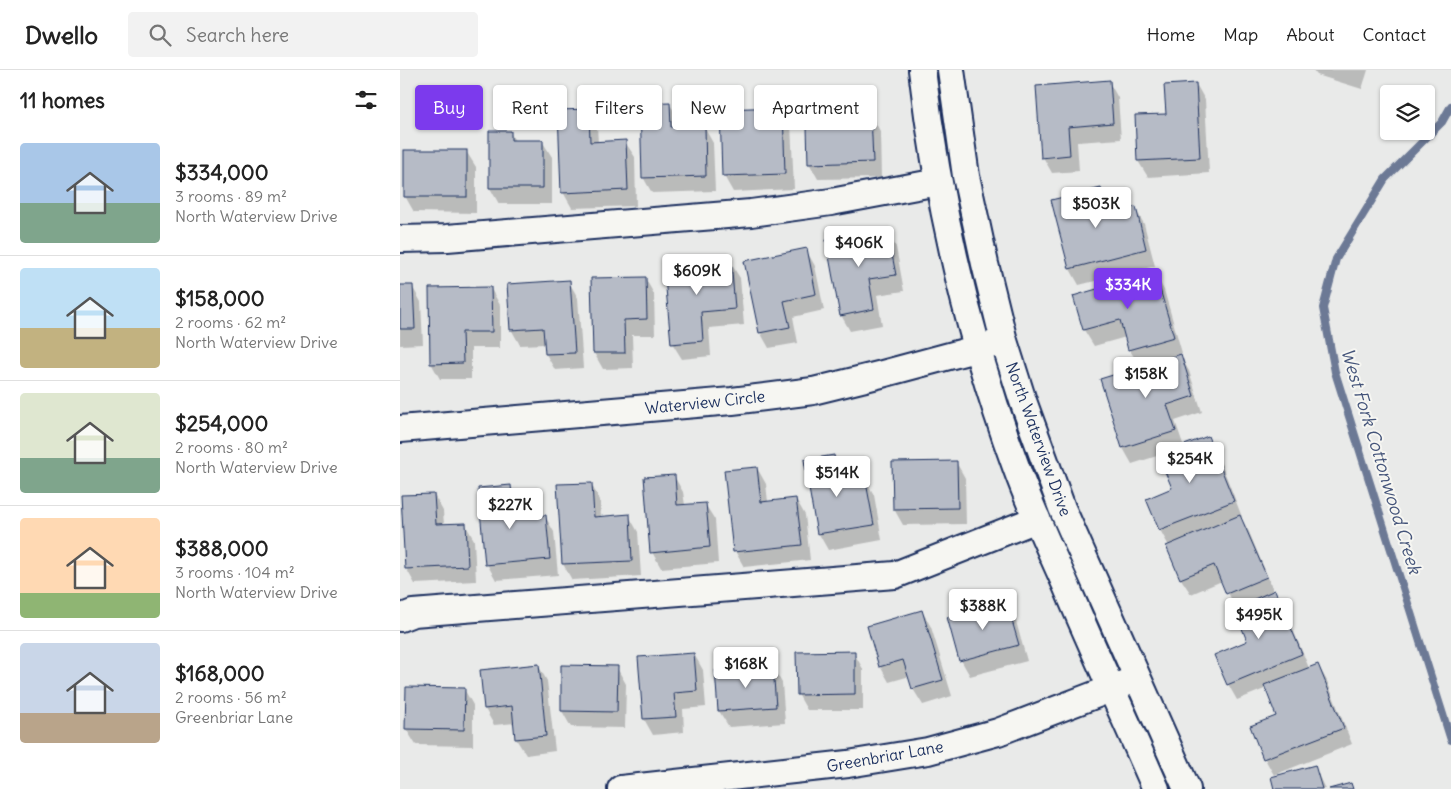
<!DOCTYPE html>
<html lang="en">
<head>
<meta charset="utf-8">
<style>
	:root { --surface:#fff; --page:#f2f2f2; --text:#222; --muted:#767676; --line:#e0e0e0; --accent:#7c3aed }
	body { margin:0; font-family:Delius,sans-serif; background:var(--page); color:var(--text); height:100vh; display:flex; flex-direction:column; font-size:19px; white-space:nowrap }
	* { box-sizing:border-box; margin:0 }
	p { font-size:16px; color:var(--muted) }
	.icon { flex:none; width:28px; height:28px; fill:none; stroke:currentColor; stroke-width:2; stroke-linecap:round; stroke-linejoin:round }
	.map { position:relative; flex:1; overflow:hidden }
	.sheet { display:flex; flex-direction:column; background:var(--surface); width:400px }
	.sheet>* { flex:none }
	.guide { position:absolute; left:15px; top:15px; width:475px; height:45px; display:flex; gap:10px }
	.fabs { position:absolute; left:980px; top:15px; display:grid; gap:10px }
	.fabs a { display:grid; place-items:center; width:55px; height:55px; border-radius:5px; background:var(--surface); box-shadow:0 1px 4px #0004; font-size:25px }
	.price { position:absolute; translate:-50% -42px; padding:0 11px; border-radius:5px; background:#fff; color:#222; font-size:16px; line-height:32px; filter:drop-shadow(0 1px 2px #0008) }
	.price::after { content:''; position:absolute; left:50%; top:30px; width:15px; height:11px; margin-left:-8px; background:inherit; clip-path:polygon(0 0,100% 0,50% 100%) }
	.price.selected { background:var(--accent); color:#fff }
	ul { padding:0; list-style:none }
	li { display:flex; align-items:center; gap:15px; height:125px; padding:0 20px }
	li+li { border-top:1px solid var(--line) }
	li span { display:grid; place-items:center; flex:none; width:140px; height:100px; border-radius:5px; color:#555 }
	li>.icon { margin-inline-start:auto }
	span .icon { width:60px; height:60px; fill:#fffc; stroke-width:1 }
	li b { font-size:21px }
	h2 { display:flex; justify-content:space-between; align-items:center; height:60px; padding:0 20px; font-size:21px }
	.pill { padding:0 18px; border-radius:5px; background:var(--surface); box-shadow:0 1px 4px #0004; font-size:18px; line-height:45px }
	.pill.selected { background:var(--accent); color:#fff }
	header { display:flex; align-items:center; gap:30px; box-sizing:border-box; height:70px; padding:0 25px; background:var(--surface); border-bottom:1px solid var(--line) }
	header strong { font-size:24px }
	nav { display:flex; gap:28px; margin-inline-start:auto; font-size:18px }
	.search { width:350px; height:45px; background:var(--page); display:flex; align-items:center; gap:12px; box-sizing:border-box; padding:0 18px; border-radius:5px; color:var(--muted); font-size:19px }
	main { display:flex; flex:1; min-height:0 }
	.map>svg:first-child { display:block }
	.shadow { fill:#0003 }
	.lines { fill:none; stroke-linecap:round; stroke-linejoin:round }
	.stream { stroke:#6c7995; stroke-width:8 }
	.building { fill:#b6bbc6; stroke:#1b2f5e }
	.minor-casing { stroke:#1b2f5e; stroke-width:30 }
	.minor { stroke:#f6f6f2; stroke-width:26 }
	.labels { text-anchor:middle; stroke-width:4; stroke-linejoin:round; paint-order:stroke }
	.street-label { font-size:16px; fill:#1b2f5e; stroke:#f6f6f2 }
	.water-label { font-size:18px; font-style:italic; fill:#44547a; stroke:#f6f6f2 }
</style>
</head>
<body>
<header>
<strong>Dwello</strong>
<div class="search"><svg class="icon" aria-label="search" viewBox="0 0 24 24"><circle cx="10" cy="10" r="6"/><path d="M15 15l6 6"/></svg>Search here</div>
<nav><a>Home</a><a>Map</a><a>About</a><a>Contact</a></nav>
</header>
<main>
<section class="sheet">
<h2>11 homes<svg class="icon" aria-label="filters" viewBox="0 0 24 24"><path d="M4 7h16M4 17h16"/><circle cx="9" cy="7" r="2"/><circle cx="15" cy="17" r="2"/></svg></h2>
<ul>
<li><span style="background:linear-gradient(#a9c7e8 60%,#7fa58c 0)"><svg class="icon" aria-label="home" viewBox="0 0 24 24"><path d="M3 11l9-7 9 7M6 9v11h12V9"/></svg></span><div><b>$334,000</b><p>3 rooms · 89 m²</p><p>North Waterview Drive</p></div></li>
<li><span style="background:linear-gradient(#bfe0f5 60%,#c2b280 0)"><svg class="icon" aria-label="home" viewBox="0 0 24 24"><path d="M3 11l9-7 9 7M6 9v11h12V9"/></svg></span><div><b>$158,000</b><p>2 rooms · 62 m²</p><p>North Waterview Drive</p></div></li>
<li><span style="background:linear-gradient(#dfe7d0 65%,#7fa58c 0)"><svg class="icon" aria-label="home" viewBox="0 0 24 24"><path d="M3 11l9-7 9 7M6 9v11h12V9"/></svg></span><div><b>$254,000</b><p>2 rooms · 80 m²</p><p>North Waterview Drive</p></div></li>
<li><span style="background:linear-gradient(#ffd9b3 75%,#8fb573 0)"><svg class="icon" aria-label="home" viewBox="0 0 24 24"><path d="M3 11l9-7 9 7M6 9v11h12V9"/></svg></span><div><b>$388,000</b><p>3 rooms · 104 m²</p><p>North Waterview Drive</p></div></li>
<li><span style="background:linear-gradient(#c9d6e8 70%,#b9a48a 0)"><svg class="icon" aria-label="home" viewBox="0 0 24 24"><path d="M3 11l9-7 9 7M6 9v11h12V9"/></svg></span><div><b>$168,000</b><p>2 rooms · 56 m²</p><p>Greenbriar Lane</p></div></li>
</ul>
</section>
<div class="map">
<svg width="1051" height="719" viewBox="0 0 1051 719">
	<rect width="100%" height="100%" fill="#e9eae9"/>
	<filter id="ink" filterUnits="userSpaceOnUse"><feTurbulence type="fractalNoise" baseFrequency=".02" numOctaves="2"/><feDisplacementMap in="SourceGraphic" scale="10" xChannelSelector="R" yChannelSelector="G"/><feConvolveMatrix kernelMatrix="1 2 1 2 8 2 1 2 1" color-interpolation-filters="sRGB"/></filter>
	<g filter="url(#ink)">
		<g class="shadow">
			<path d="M913,0H968L962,19L917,5Z"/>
			<path d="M709,12L718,28L721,69L677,72L679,101L652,103L643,87L637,17Z"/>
			<path d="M796,14L805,30L809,103L748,107L738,91L767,45Z"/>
			<path d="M433,20L442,36V45H471L480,61L481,108L418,109L409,93Z"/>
			<path d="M269,33L279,49V58L304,57L313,73L315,121L252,123L243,107Z"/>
			<path d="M382,38L391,54L394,119L333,122L324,106Z"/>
			<path d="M188,40L197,56L198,73L225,72L235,87L236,136L172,138L163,122Z"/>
			<path d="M110,62L115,71H142L152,87V134H99L90,118Z"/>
			<path d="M66,81L76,97V143L14,142L5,126Z"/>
			<path d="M701,119L710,135L712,144L735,138L744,154L755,196L679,215L670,199L653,131Z"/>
			<path d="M487,161L496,177L504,221L477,225L482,255L450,261L441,245Z"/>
			<path d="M406,180L415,196L424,240L393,247L398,273L369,278L360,262Z"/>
			<path d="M330,192L340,208L344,255L309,258L311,286L282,289L272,273Z"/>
			<path d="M755,204L764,220L782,283L779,284L789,301L802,342L775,351L784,377L808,367L817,383L842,447L841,448L849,462L874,522L884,538L909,598L918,595L927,611L952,674L874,705L865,689L852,656L878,646L867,618L837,630L828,614L849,572L836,538L822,511L791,524L781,509L768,476H769L760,460L747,429L773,419L760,385L732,394L723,378L765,290V288L739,295L729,279L726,267L694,276L684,260L675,227Z"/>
			<path d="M245,208L254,224L255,265H232L233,298L203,299L194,283Z"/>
			<path d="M169,212L178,228L183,298L155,300L146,284L145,274L120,275L111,259Z"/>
			<path d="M0,216H12L21,232L23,274L0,275Z"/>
			<path d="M91,219L100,235V278H71V309H40L31,293Z"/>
			<path d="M433,386L442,402L444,412L465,409L474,425L482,470L428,480L419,464Z"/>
			<path d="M556,392L565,408L566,454L503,455L494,439Z"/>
			<path d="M357,398L366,414L368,432L396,429L405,445L410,490L344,497L335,481Z"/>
			<path d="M274,406L283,422L285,435L305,434L315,450L318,493L261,498L252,482Z"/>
			<path d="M191,414L200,430L201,447L229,446L238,462L241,506L172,510L163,494Z"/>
			<path d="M110,416L120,432L121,448L145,446L154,462L158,505L96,510L87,494Z"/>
			<path d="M34,425L43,441L44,455L65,454L74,470L76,511L15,514L6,498Z"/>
			<path d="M606,532L615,548L627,591L570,606L561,590Z"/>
			<path d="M522,541L531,557L552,626L523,635L513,619L510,606L489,612L480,596Z"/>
			<path d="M454,583L463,599V640H407L398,624Z"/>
			<path d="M294,584L303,600L306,637L283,639L284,662L253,665L244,649Z"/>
			<path d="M138,595L147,611L155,681L126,685L116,669L115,653L94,655L85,639Z"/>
			<path d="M373,597L382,613L385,653L329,657L319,641Z"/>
			<path d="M217,598L226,614L225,658L171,657L162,641Z"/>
			<path d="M64,619L73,635V676L16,675L6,659Z"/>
			<path d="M914,696L925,719H876Z"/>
		</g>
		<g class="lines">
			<path class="stream" d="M1051,36L1042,52L985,109L936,189L923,238L935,302L1051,670"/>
		</g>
		<g class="building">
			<path d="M710,10L713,53L668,57L670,85L641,88L636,16Z"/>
			<path d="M796,13L800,88L737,91L735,45L766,44L764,15Z"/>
			<path d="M433,19L434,44L471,43L473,92L408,94L406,20Z"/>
			<path d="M270,32L271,57L305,56L306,106L242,108L240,33Z"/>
			<path d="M383,37L385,104L322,106L320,39Z"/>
			<path d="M189,39L190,72L226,70L228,120L161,123L158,40Z"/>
			<path d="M89,61H111V70H143V118H89Z"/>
			<rect x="4" y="80" width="63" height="47"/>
			<path d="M701,118L708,143L736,137L746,179L669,199L651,130Z"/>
			<path d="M487,159L496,205L469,209L474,239L440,246L426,170Z"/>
			<path d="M407,178L416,224L384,231L390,257L359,263L344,191Z"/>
			<path d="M331,190L335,239L301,242L303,271L271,274L264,196Z"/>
			<path d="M755,202L774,267L728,280L720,250L683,260L673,226Z"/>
			<path d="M246,207L247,249L224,250L225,283H193L191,208Z"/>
			<path d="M170,210L175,283L145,284L143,258L110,260L107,214Z"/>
			<path d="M0,215H13L15,259H0Z"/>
			<path d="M91,217L92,262H62L63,293L30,294L29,218Z"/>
			<path d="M781,284L794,326L767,335L776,361L722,378L700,309Z"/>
			<path d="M808,366L834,431L759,460L746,429L772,418L758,385Z"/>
			<path d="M434,385L438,412L465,407L474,455L417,464L404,390Z"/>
			<path d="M557,391L558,438L493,439L492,392Z"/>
			<path d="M357,397L361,432L396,428L402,475L333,482L324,400Z"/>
			<path d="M275,405L277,435L306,433L310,477L250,483L244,407Z"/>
			<path d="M192,413L194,447L230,444L232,491L162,494L157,414Z"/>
			<path d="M111,415L114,448L146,445L150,489L85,495L78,418Z"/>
			<path d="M34,424L36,454L66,453L68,496L5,499L1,425Z"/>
			<path d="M840,445L867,507L826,524L814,495L780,509L766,476Z"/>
			<path d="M875,520L902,584L827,615L814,585L847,571L834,538Z"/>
			<path d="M606,530L619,575L559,591L547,547Z"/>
			<path d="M522,540L543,610L512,619L503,590L479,597L467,556Z"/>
			<path d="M455,581V624L397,625L396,582Z"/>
			<path d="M294,583L297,621L274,623L276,647L243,649L238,587Z"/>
			<path d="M139,594L146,666L115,669L112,636L84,639L80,600Z"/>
			<path d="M918,594L944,658L863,689L850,656L876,646L864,615Z"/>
			<path d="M161,595L218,596L217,642L161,641Z"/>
			<path d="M373,596L376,637L318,641L315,600Z"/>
			<path d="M6,617L65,618L64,660L5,659Z"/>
			<path d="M915,695L922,719H874L871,707Z"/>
			<path d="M951,713L953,719H929Z"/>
		</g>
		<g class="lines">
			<g class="minor-casing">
				<g id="minor">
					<path d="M522,0C538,135 569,269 616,397C630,436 648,475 665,513C694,582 726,650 756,719"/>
					<path d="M551,0L566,106L585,194L604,271L623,331L662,438L787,719"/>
					<path d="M0,169L47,168L351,143L431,132L538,112"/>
					<path d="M0,359L332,331L413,321L482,304L594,274"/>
					<path d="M0,548L13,543L495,505L637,449"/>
					<path d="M221,719L448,694L528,681L598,662L726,613"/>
				</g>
			</g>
			<use href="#minor" class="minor"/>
		</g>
	</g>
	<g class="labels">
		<g class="street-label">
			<text transform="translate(305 332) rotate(-6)" y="6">Waterview Circle</text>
			<text transform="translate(639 369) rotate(70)" y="6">North Waterview Drive</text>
			<text transform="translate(485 686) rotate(-10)" y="6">Greenbriar Lane</text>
		</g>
		<g class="water-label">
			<text transform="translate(981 391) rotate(73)" y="6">West Fork Cottonwood Creek</text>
		</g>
	</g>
</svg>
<div class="fabs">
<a><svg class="icon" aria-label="layers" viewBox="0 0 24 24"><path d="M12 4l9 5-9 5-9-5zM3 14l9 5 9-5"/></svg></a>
</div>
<b class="price" style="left:696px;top:159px">$503K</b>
<b class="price" style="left:459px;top:198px">$406K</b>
<b class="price" style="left:297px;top:226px">$609K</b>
<b class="price selected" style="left:728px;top:240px">$334K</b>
<b class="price" style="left:746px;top:329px">$158K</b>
<b class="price" style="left:790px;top:414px">$254K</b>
<b class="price" style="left:437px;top:428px">$514K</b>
<b class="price" style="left:110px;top:460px">$227K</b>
<b class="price" style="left:583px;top:561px">$388K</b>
<b class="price" style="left:859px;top:570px">$495K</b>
<b class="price" style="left:346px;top:619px">$168K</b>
<div class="guide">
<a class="pill selected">Buy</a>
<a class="pill">Rent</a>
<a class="pill">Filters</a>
<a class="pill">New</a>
<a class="pill">Apartment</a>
</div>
</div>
</main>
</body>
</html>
